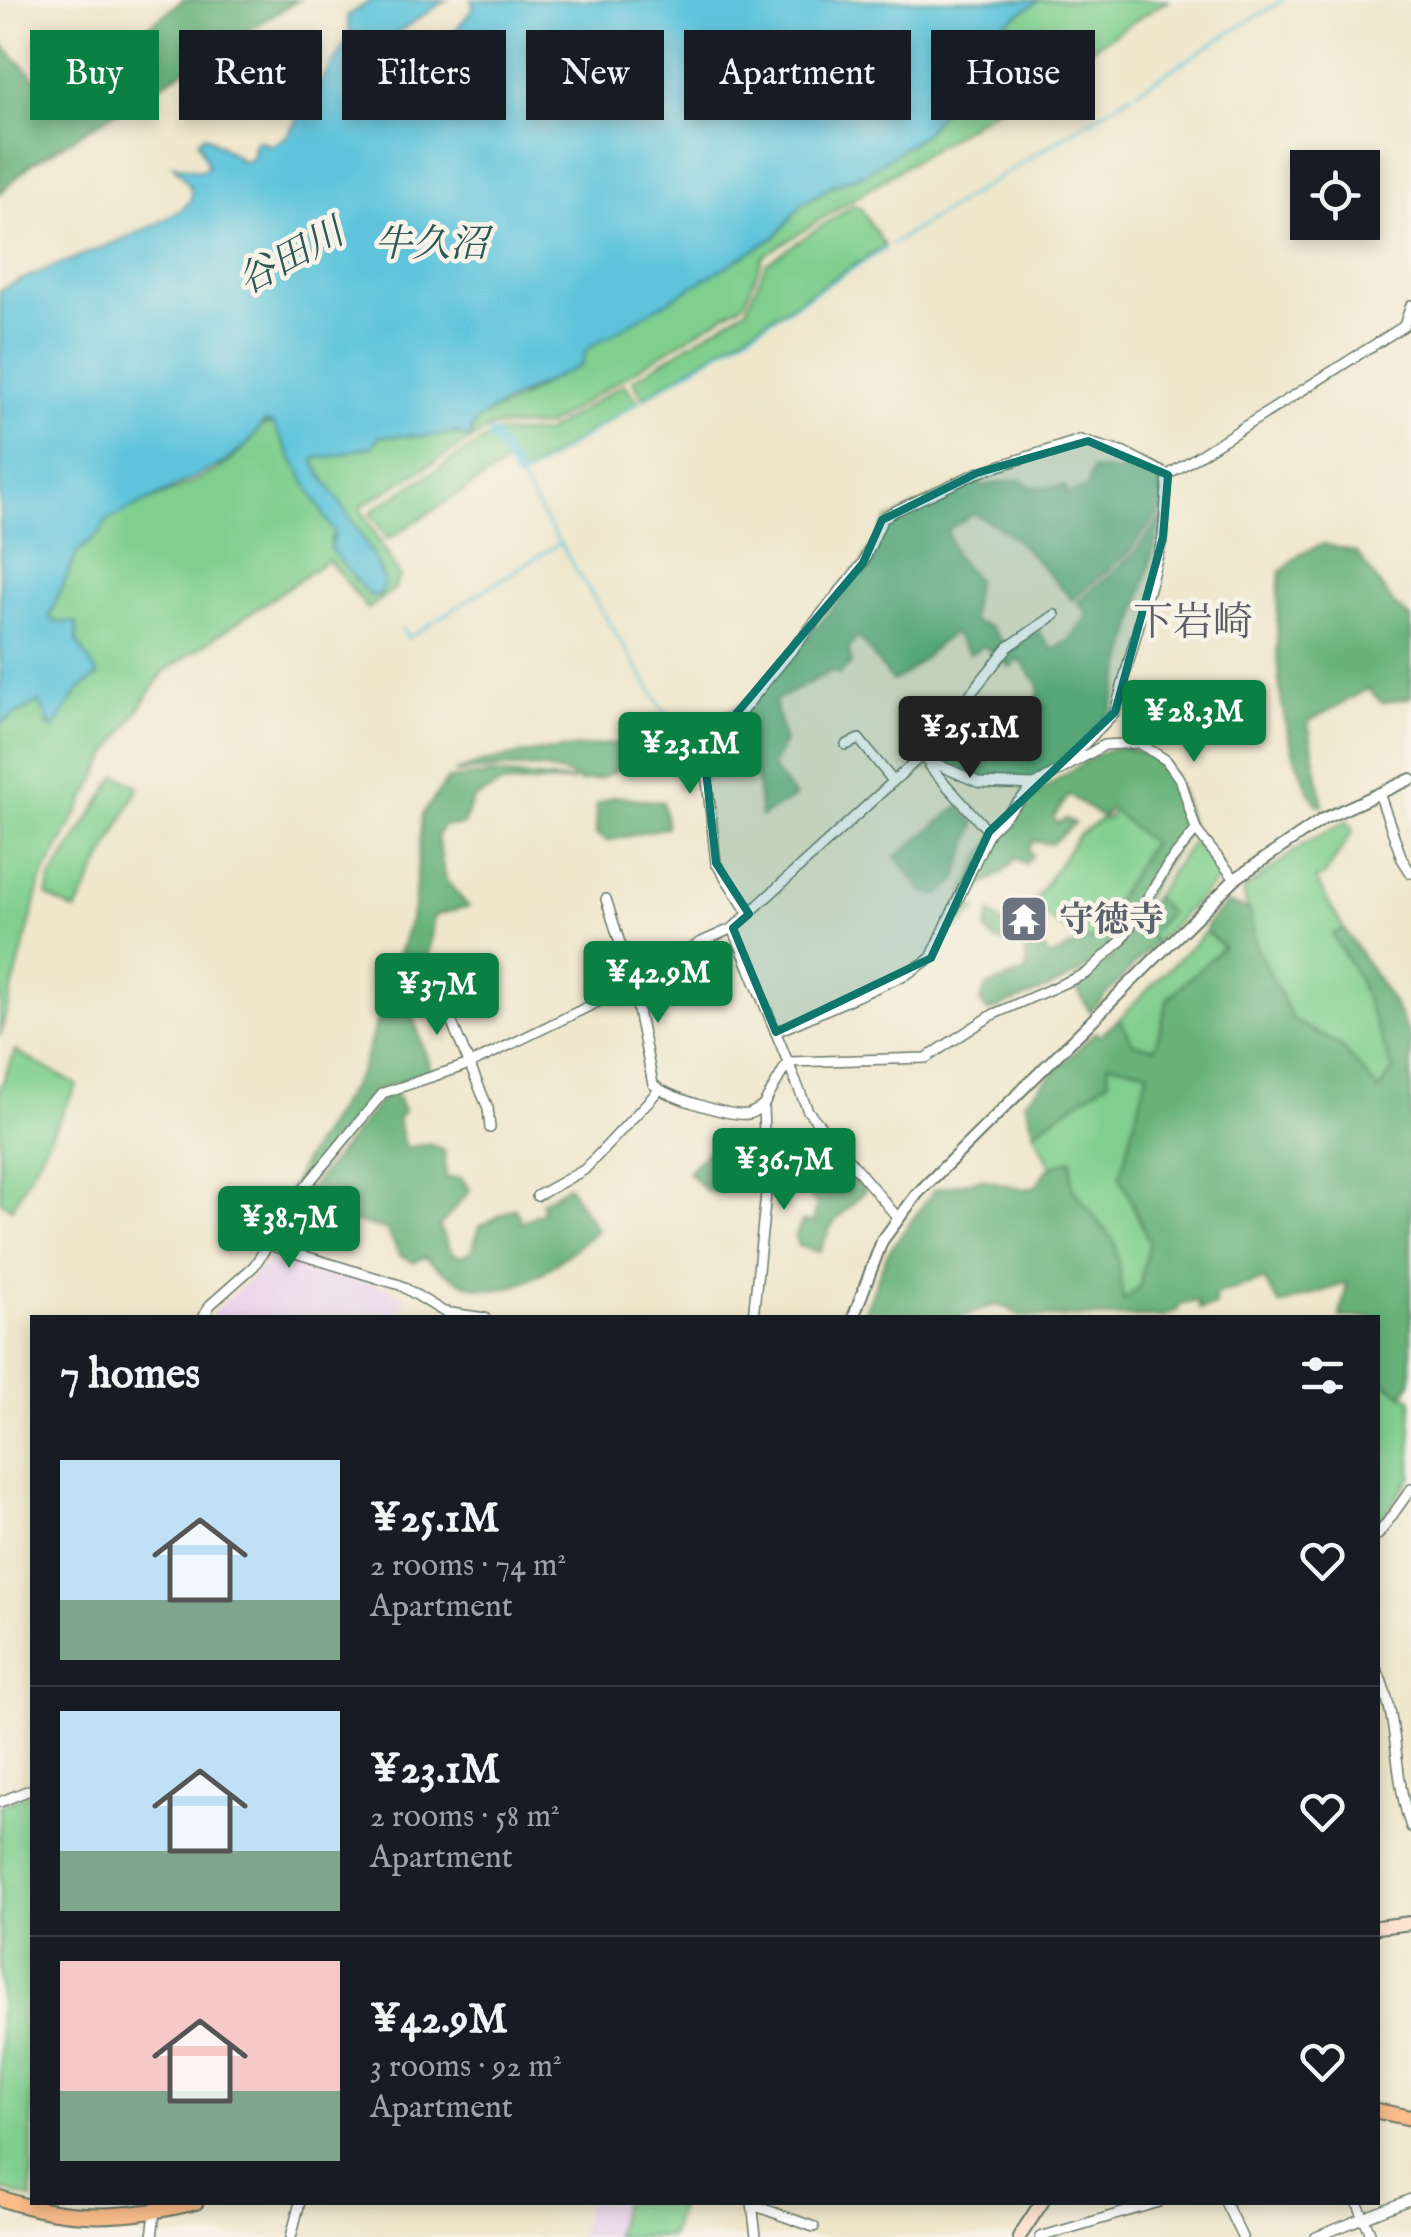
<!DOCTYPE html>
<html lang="en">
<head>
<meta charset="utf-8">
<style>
	:root { --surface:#171b24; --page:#20242c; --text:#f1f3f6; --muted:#9ea1a6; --line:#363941; --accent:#0b8043 }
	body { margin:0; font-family:"IM FELL English","Noto Serif JP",serif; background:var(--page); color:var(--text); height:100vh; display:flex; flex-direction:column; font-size:38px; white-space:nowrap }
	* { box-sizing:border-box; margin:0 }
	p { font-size:32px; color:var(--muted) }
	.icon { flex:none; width:55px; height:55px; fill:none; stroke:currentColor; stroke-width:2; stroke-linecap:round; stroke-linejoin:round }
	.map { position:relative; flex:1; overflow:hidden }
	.side { position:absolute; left:30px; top:1315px; width:1350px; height:890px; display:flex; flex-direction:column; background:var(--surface); border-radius:0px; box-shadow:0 5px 15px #0003 }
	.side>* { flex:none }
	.guide { position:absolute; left:30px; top:30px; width:1352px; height:90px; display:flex; gap:20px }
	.fabs { position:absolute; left:1290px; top:150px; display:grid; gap:20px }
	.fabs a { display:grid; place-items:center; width:90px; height:90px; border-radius:0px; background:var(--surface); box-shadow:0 5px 15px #0003; font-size:50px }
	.price { position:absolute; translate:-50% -85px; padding:0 22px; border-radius:10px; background:var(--accent); color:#fff; font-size:32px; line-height:65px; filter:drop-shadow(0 2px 5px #0008) }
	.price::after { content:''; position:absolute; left:50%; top:60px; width:30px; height:22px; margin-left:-15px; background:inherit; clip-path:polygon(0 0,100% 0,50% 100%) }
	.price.current { background:#222; color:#fff }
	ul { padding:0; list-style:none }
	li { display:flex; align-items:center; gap:30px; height:250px; padding:0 30px }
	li+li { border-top:2px solid var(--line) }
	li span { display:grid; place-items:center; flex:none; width:280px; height:200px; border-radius:0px; color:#555 }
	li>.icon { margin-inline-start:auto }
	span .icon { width:120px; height:120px; fill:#fffc; stroke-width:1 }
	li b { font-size:42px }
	h2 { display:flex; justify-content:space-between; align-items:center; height:120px; padding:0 30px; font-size:42px }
	.chip { padding:0 35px; border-radius:0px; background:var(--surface); box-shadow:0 5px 15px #0003; font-size:35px; line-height:90px }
	.chip.current { background:var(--accent); color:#fff }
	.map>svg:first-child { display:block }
	.built { fill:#e9d1ed }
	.green { fill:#80cf8f; stroke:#508662; stroke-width:2.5 }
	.forest { fill:#68b27a; stroke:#447857; stroke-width:2.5 }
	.water { fill:#5ec4db; stroke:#3e8088; stroke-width:2.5 }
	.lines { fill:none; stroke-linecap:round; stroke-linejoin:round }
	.stream { stroke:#5ec4db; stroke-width:2.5 }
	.canal { stroke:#5ec4db; stroke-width:10 }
	.minor-casing { stroke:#687869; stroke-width:12 }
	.tertiary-casing { stroke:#687869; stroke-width:14 }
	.secondary-casing { stroke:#687869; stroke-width:16 }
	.primary-casing { stroke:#687869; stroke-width:18 }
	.minor { stroke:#fff; stroke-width:9 }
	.tertiary { stroke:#fff; stroke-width:10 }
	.secondary { stroke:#fde4d0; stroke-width:12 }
	.primary { stroke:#f9bc8a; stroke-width:14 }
	.marked { fill:#0f766e; fill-opacity:0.2; stroke:#0f766e; stroke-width:8; stroke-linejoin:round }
	.labels { text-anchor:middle; stroke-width:9; stroke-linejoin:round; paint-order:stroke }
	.worship-label { font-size:35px; font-weight:bold; fill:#5b616d; stroke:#f7f3e8; text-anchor:start }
	.water-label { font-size:38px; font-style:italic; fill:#2c5855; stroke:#f7f3e8 }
	.quarter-label { font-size:40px; fill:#5d6067; stroke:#f7f3e8 }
</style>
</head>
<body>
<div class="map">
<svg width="1411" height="2237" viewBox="0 0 1411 2237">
	<rect width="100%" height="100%" fill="#f7f3e8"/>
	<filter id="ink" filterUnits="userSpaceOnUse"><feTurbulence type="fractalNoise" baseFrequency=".01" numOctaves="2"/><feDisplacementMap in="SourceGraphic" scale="20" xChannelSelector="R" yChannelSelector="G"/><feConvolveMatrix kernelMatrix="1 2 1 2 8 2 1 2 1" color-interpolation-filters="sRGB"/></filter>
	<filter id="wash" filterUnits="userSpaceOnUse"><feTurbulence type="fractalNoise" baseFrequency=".0048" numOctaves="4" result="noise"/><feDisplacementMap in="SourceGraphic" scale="40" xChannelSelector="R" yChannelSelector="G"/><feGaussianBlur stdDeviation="2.25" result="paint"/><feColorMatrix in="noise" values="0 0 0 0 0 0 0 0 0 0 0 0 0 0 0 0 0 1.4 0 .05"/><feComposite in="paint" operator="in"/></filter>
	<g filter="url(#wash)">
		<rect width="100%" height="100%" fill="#efe6cb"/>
		<g class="built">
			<path d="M275,1254L390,1288L405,1298L397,1317L208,1318Z"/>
			<path d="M587,2202L621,2203L614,2237H579Z"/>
		</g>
		<g class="green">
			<path d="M1168,0L763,256L745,302L604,390L546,426L493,427L360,507L400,576L395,588L368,609L328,560L163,673L109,754L41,881L0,1036V724L39,702L46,710L48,727L78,691L98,676L49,617L78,551L100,533L106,521C152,493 235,481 257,427L273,424L334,533L330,541L371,597L375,594L379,598L383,581L369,549L314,463L316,458C337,459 351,449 371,447L379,437L388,436C415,436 446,430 471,438L476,420C488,411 501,410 514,402C541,387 549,378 580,366L586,350L775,237L801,205L833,185L866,173L943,99L935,68L1040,0Z"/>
			<path d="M853,205L860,207L885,246L643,398L633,380L747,308L766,263Z"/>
			<path d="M624,384L639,402L520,476L493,433H544Z"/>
			<path d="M489,437L506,464L388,539L371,514L374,509Z"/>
			<path d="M117,775L139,787L76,911L47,896L51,879Z"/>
			<path d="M1114,810L1151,842L1092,940L1080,941L1034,907L1035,900L1077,836L1103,818L1107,820Z"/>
			<path d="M1347,821L1353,831L1324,877L1315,879L1344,929L1333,935L1357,976L1393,1070L1380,1092L1341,1046L1293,1020L1256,946L1243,891L1301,846Z"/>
			<path d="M1191,843H1196L1221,877L1155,943L1149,935L1169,913L1154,897Z"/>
			<path d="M1206,931L1223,947L1168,998L1155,1048L1133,1043L1119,1019Z"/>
			<path d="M15,1051L77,1085L12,1208L0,1201V1089Z"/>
			<path d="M1108,1062L1149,1070L1121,1176L1149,1242L1139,1288L1123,1302L1115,1243L1072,1188V1160L1051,1167L1034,1131L1109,1080Z"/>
			<path d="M1378,1379L1411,1399V1477L1378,1523Z"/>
			<path d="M32,1792V2199L0,2189V1805Z"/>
			<path d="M622,2203H680L670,2237H615Z"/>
		</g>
		<g class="forest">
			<path d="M183,0H298L30,165L0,193V42L40,83L62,91Z"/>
			<path d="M1126,460L1162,477L1163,508L1128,553L1072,600C1042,568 1017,531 974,514L947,530L955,555L976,580L971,621L990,627L1004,644L995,654L983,646L970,654L953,633C931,647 916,671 892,681L858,636L848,650L852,663L839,675L832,671L775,701L784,741L772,768L795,797L761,817L754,760L721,749L712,771L710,745L801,647L850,586L886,521L977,477L981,486L1021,479L1032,487L1065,486L1067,494L1087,488L1092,469L1123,472Z"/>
			<path d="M1162,517L1112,709C1090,744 1043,788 998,783C978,782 956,770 938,764L930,751L945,728L966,747L976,748L986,739L999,746L1009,737L1005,715H1021L1038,697L1039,685L1020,660L1010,667L1002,660L1010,649L1038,631L1053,650L1069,640L1088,616L1078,601L1132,556Z"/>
			<path d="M1324,544L1357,553L1395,606L1411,618V697L1382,703L1368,689L1308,722L1323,806L1317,804C1276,738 1273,647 1280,572L1301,553Z"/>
			<path d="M746,701L737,714L711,732L704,781L697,780L696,762L646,768L635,761L599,779L580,782C551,760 489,769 454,773C548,733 652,763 746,701Z"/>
			<path d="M1119,746C1173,758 1178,778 1191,829C1154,872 1134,932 1088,967C1061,987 1020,998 989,1012L980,1002L987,987L1027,971L1025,946L995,941L986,930L990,913L1023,940L1035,936L1050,958C1065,952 1075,941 1092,940L1151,843L1110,808L1103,818L1069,795L1053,818L1057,823L1066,819L1075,823L1051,844L1033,841L1028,850L1032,855L1025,864L1016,858C1002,880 984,876 968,905L977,910L958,929L952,923C979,853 998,817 1063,776C1081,764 1098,752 1119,746Z"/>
			<path d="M492,774L574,781L500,785L473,799L463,825L443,826L437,836L445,879L468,906L434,916L427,965L430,994L411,1010L431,1071L380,1089L279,1221L276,1217L304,1161L361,1071L414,907L422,815L448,779Z"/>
			<path d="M614,796L663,802L667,827L607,841L596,835V805Z"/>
			<path d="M959,806L976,824L955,882L938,896L923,892L896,857Z"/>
			<path d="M1154,897L1169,913L1149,935L1155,943L1090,1012L1074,984L1110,959Z"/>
			<path d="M1227,903L1249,910L1256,946L1293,1020L1341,1046L1379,1091L1393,1070L1357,976L1332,934L1344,929L1392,1001L1411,1039V1383L1404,1395L1378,1379V1318L1340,1317L1347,1283L1280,1305L1264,1280L1215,1295V1306L1200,1310L1197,1301L1179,1305L1178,1310L1164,1317H1021C993,1294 983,1312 957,1318C939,1322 880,1320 864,1314L887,1254L935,1189L981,1179L1025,1189L1036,1186L1049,1168L1072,1159V1188L1115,1243L1123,1301L1139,1288L1149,1242L1120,1176L1148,1071L1108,1063L1109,1080L1034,1131L1025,1101L1095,1032L1100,1036L1119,1019L1133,1043L1155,1048L1168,999L1223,947L1206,931L1207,923Z"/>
			<path d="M395,1092L403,1112L397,1118L405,1148L430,1144L444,1151L446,1178H461L470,1190L439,1227L453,1254L462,1256L472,1250L480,1226L515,1208L522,1222L544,1211L541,1202L568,1186L597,1230C536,1281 496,1319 425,1257L415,1262L400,1256L387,1230L313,1212L302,1199L381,1100Z"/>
			<path d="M714,1144L734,1175L719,1192L706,1191L688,1172Z"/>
			<path d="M848,1171L865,1191L833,1223L819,1252L798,1246L795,1237L802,1222H813L817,1204L805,1192L825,1186Z"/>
		</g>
		<path class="water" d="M372,0H446L370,51L372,58L402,67L457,29L474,7L471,0H1040L935,68L943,109L924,134L866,173L833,185L801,205L775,237L586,350L581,366C563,373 480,413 474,425C471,429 471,435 469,440L456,432L439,436H388L379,437L371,447C351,449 336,459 316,458L314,463C326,483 386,566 384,586C383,590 380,594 379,598L375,594L370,597L330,549L334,533L273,424L264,422L247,445L224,463L106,521L100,533L78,551L49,616L55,622L77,623V641L98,675L78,691L53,730L39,702L0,724V290C30,271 185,224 191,198C194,186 179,173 173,165L201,171L208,167L198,140L205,135L244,162L253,157L254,144L259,140L271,146L287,136L350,36L347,16Z"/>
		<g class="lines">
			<g class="stream">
				<path d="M1137,91L1283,0"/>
				<path d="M892,244L1132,94"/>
				<path d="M645,398L885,249"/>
				<path d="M518,476L671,722"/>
				<path d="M521,478L639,402"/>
				<path d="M438,619L560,543"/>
				<path d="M402,629L408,638L433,622"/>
			</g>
			<path class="canal" d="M492,436L518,476"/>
		</g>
	</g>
	<g filter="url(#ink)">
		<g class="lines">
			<g class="minor-casing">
				<g id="minor">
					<path d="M1168,475L1404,326L1411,305"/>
					<path d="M846,745L859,739L893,781"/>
					<path d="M920,757L980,783L1035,785"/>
					<path d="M1072,757L1115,712L1163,537L1168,475"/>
					<path d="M929,766L989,832"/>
					<path d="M1379,793L1402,859L1411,873"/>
					<path d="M606,899L632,981L653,1084C664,1096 731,1117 748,1114C753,1113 758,1109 763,1106"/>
					<path d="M749,914L716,863L704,752L711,738L738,716L863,563L882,520L891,513L977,473L1080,440L1128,454L1168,475"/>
					<path d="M733,928L808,1111L898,1218"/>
					<path d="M441,997L488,1108L490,1128"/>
					<path d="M776,1032L907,974L931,958L989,832L1035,785L1104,745L1139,743L1166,760L1181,781L1196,830L1235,879"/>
					<path d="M537,1196L584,1170L659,1090"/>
					<path d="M269,1245L400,1285L444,1312L485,1318"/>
					<path d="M203,1318L210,1305L254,1266L306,1186L383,1093L470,1064L670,967L699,943L733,928L920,757L1008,647L1055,615"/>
					<path d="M753,1318L766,1194L763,1106L788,1062L926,1058L994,1014L1087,973L1121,941L1169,863L1196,830"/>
					<path d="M1378,1535L1411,1489"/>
					<path d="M1378,1672C1400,1723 1393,1776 1411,1827"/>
					<path d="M0,1802L32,1789"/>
					<path d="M752,2202L756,2237"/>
					<path d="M1225,2202L1242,2237"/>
					<path d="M1357,2202L1372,2237"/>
					<path d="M753,2205L814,2227"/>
					<path d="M152,2237L155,2212"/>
					<path d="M291,2237L300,2202"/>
					<path d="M1040,2237L1159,2202"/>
					<path d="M1316,2237L1411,2199"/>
				</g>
			</g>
			<g class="tertiary-casing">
				<path id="tertiary" d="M853,1318L882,1241L917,1194L1235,879L1323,819L1411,779"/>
			</g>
			<g class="secondary-casing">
				<g id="secondary">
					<path d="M1378,1927L1411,1923"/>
					<path d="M1019,2237L1042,2202"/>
				</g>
			</g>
			<g class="primary-casing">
				<g id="primary">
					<path d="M1378,2111L1411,2118"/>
					<path d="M0,2198C67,2222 128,2219 196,2202"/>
				</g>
			</g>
			<use href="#minor" class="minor"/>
			<use href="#tertiary" class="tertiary"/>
			<use href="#secondary" class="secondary"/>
			<use href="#primary" class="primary"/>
		</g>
	</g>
	<path class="marked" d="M1088,441L1168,475L1163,537L1115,712L989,832L931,958L776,1032L733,928L749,914L716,863L704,752L863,563L882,520L977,473Z"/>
	<defs>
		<g id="temple-square" transform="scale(2.5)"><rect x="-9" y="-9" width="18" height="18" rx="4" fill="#6b7280" stroke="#f7f3e8"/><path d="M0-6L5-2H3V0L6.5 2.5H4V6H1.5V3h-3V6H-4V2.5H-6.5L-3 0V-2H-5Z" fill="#fff"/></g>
	</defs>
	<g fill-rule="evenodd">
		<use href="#temple-square" x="1024" y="919"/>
	</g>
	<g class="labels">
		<g class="worship-label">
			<text x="1059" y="931">守徳寺</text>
		</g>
		<g class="water-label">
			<text x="431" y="256">牛久沼</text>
			<text transform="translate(290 256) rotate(-29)" y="13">谷田川</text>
		</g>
		<g class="quarter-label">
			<text x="1193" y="635">下岩崎</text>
		</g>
	</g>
</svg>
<div class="fabs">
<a><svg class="icon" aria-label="locate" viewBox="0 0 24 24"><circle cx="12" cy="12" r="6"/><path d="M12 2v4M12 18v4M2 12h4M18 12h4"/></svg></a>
</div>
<b class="price" style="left:1194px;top:765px">¥28.3M</b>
<b class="price current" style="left:970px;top:781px">¥25.1M</b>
<b class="price" style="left:690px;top:797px">¥23.1M</b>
<b class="price" style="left:658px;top:1026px">¥42.9M</b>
<b class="price" style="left:437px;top:1038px">¥37M</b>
<b class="price" style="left:784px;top:1213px">¥36.7M</b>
<b class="price" style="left:289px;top:1271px">¥38.7M</b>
<div class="guide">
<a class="chip current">Buy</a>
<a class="chip">Rent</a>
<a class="chip">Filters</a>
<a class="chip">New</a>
<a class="chip">Apartment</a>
<a class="chip">House</a>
</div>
<section class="side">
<h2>7 homes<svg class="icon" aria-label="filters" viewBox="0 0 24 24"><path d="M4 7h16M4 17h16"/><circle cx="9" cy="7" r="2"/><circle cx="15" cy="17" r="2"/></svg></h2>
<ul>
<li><span style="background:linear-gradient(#bfe0f5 70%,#7fa58c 0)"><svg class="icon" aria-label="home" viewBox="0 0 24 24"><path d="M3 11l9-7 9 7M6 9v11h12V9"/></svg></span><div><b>¥25.1M</b><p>2 rooms · 74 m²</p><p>Apartment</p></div><svg class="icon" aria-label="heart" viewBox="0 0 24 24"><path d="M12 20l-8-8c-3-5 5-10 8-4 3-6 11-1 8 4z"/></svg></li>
<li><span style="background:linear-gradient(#bfe0f5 70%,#7fa58c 0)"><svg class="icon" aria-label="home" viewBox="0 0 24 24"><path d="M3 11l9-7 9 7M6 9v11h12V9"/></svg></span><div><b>¥23.1M</b><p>2 rooms · 58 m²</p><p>Apartment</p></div><svg class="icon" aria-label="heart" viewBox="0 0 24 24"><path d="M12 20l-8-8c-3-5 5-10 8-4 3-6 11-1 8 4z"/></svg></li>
<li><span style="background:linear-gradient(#f6c9c9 65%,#7fa58c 0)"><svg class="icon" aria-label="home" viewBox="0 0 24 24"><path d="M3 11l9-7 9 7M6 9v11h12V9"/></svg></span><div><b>¥42.9M</b><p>3 rooms · 92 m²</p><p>Apartment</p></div><svg class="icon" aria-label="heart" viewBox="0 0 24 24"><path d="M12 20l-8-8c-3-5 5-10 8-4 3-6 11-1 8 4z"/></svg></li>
</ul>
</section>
</div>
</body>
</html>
